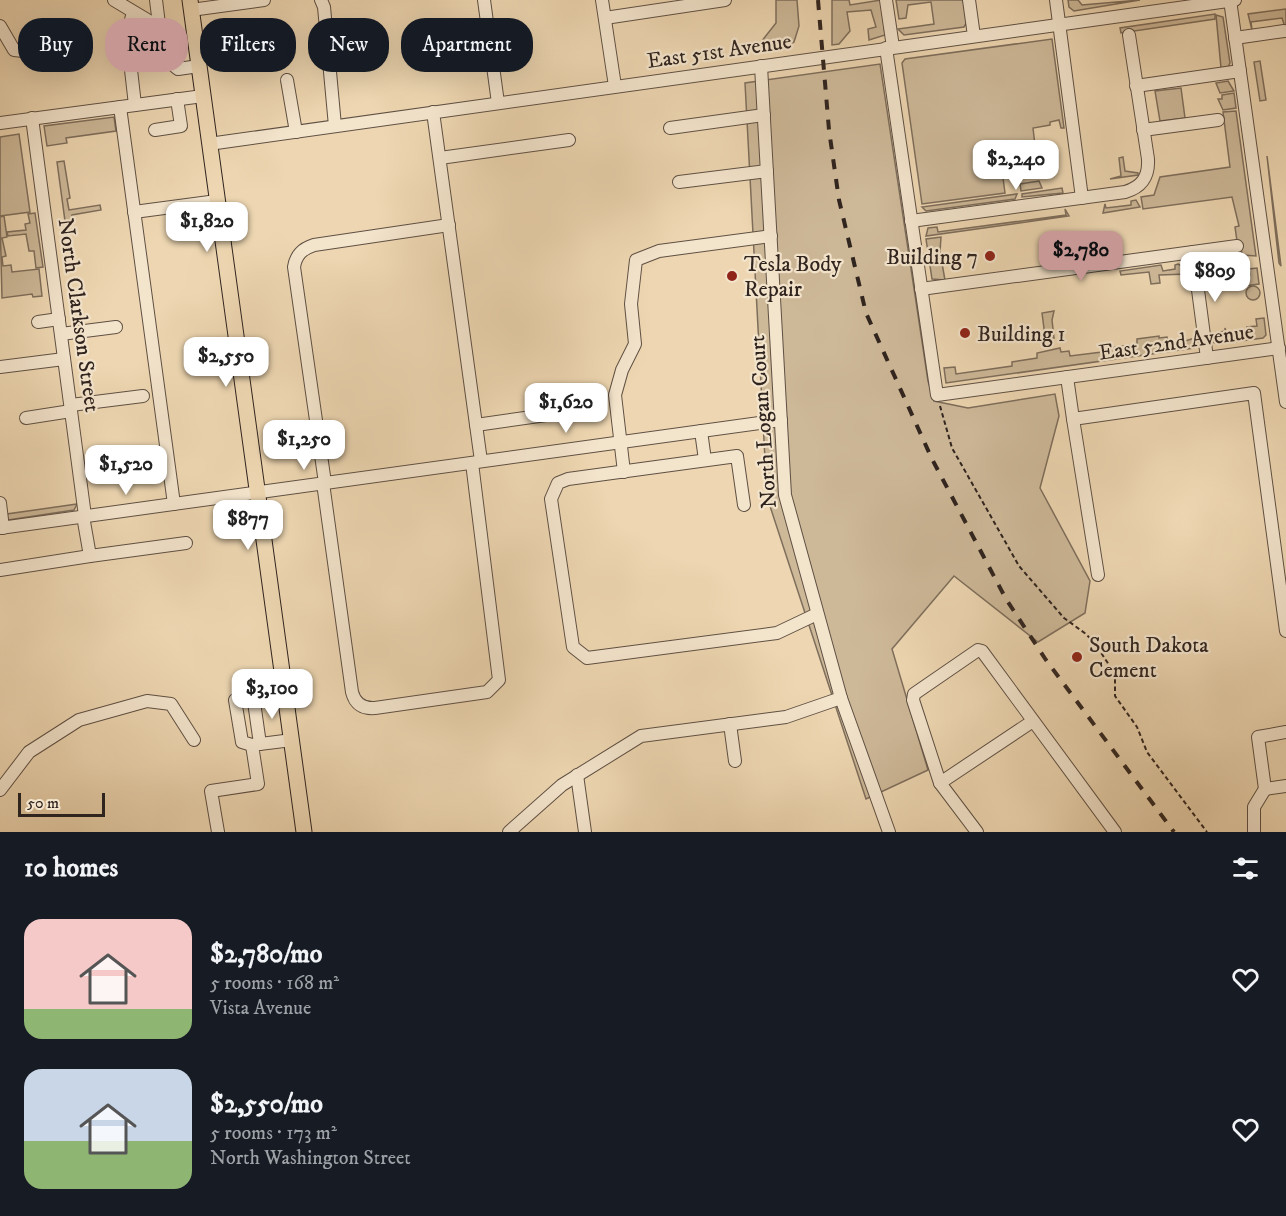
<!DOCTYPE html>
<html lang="en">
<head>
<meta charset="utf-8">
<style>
	:root { --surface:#171b24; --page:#20242c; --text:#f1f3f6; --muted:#9ea1a6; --accent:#c59692 }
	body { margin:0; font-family:"IM FELL DW Pica",serif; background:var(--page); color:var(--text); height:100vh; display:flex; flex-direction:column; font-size:22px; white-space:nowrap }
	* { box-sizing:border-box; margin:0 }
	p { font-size:20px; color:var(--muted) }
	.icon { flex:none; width:33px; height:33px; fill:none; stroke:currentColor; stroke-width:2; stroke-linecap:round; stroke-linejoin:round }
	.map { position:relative; height:832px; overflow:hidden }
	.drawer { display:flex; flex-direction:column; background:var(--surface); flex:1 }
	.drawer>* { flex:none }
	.guide { position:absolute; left:18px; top:18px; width:600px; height:54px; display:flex; gap:12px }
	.scale { position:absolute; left:18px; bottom:15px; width:87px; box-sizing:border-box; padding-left:6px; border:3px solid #30241f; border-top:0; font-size:16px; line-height:21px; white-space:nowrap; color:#30241f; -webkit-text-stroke:4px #f3e4cc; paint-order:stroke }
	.price { position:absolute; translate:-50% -51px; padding:0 14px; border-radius:12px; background:#fff; color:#222; font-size:20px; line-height:39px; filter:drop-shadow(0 2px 3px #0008) }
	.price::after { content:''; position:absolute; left:50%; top:36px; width:18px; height:14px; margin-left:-9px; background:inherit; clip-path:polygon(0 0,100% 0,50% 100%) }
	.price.on { background:var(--accent); color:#111 }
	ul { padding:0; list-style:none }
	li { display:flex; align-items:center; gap:18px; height:150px; padding:0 24px }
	li span { display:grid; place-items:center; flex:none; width:168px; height:120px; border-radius:18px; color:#555 }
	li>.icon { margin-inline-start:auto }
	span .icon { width:72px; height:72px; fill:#fffc; stroke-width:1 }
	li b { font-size:26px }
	h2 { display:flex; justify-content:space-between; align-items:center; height:72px; padding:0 24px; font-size:26px }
	.tag { padding:0 21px; border-radius:24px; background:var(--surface); box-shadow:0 6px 24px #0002; font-size:21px; line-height:54px }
	.tag.on { background:var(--accent); color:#111 }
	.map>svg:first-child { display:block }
	.green { fill:#cdb898; stroke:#7e6e5c; stroke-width:1.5 }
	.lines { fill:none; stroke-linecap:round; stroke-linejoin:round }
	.minor-casing { stroke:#5f5044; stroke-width:14 }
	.major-casing { stroke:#30241f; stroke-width:17 }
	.path { stroke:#30241f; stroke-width:2; stroke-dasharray:4.5 3; stroke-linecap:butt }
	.minor { stroke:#f3e4cc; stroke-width:12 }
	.major { stroke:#edd6b1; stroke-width:15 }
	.rail { stroke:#30241f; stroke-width:4; stroke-dasharray:10 10; stroke-linecap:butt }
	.poi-dot { fill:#8f2418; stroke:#f3e4cc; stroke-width:2 }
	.labels { text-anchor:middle; stroke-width:4.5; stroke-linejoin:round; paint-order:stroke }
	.street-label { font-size:22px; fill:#30241f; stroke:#f3e4cc }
	.poi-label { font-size:22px; fill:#30241f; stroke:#f3e4cc; text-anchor:start }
</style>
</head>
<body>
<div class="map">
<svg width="1286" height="832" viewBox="0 0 1286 832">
	<rect width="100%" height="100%" fill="#edd6b1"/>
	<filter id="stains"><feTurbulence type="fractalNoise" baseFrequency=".00333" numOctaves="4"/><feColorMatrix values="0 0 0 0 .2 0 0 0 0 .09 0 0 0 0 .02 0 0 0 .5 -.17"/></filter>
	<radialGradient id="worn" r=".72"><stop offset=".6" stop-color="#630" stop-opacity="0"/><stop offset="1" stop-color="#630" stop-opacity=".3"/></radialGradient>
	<g class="green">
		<path d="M776,0H797L799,26L794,42L786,47L754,51L776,23Z"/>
		<path d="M832,0H849L850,5L881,0L885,35L869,40L868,29L876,27L871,10L847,12L850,31L839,44L832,45Z"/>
		<path d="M896,0H964L967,22L964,27L904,35L898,29L934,24L931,2L908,5L906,18L899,19Z"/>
		<path d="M1068,0H1078L1082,5L1140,0L1074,11L1069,7Z"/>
		<path d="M1286,9V30L1282,18L1251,22L1252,30L1248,14Z"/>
		<path d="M1215,14V19L1121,33L1120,28Z"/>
		<path d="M1216,15L1223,17L1230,63L1228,67L1221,68Z"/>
		<path d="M1052,39L1064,128H1061L1059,120L1050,122V125L1033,128L1035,145L1015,148L1017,168L1002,170L1005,193L922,204L902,63L905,59Z"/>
		<path d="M1260,61L1266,100L1260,101L1254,62Z"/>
		<path d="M880,64L928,381L934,401L968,408L1055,394L1059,416L1040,488L1090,581L1085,613L1038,642L954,576L892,649L928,770L866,799L767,497L745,83Z"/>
		<path d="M1228,81L1234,91L1220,93L1216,83Z"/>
		<path d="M1181,88L1185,118L1160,121L1155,91Z"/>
		<path d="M1234,93L1236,108L1223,110L1218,99H1222V95Z"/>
		<path d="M1236,111L1256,256L1242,255L1240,241H1237L1235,227L1239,226L1232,197L1143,209L1141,197L1154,195L1160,177L1230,167L1223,112Z"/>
		<path d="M114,117L116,131L66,138L67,143L47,146L44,126Z"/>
		<path d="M19,134L30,212L0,216V137Z"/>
		<path d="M1267,156L1281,266L1279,263Z"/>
		<path d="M1123,157L1125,171L1138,173V175L1110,179L1121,176L1119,158Z"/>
		<path d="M64,161L70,198L67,199L69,210L100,205L101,210L72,215V220L65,221L57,162Z"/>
		<path d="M1039,181L1042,188L1021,191L1020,184Z"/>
		<path d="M1062,188L1063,193L1022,197V194Z"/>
		<path d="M1017,194L1015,199L926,211L922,207Z"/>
		<path d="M1136,200L1140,207L1103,213L1105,204L1106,208L1131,205V201Z"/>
		<path d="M1065,209L1069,216L926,236L928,228L937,227L938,232L1066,215Z"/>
		<path d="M35,213L43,267L36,268L34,251H29L26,234L8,236L7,232L26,230L25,224L30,223L28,214Z"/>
		<path d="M4,216L7,237L2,238L6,256L2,257L3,266L11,265L12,272L39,269L42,296L33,297L32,294L2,298L0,217Z"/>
		<path d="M941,237L940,252L945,280L932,279L926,239Z"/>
		<path d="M1178,264L1184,267L1187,274L1159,275L1160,283L1151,284L1149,272L1121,275L1120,271L1161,265L1163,271L1175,269V265Z"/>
		<path d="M1257,268L1259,284L1245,286L1243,277L1250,275L1249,269Z"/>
		<circle cx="1253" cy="293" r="7"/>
		<path d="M1054,311L1052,320L1054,338L1045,336L1042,313Z"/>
		<path d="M1264,318L1266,335L1263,338L1218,344L1212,342L1211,337L1220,336V332L1225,331V328L1227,336L1248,333L1247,327L1257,326L1256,319Z"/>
		<path d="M1159,336V338L1167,337L1169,346L1198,337L1199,344L1194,348L946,383L944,368L955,367L956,374L1012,366V362L1037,358V353L1060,348L1061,352L1069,351L1070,356L1110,351V348L1137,344V339Z"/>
		<path d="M77,504L74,510L8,520L7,514Z"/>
	</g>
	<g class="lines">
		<g class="minor-casing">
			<g id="minor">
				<path d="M114,0L159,27"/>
				<path d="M156,0L163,57L178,69L199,66"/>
				<path d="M321,0L324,7L335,126"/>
				<path d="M484,0L498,103"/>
				<path d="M602,0L615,86"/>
				<path d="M886,0L893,47"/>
				<path d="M969,0L974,36"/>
				<path d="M1056,0L1082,198"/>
				<path d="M1230,0L1286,402"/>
				<path d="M191,10L264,0"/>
				<path d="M605,18L725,0"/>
				<path d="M0,26L14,50L52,54"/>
				<path d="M1235,38L1284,31"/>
				<path d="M886,48L937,395L1279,348"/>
				<path d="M130,61L127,35L133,12"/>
				<path d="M761,66L785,495L841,698L889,832"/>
				<path d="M287,80L296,132"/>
				<path d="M1136,86L1240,71"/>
				<path d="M135,105L130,61L163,57"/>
				<path d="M120,107L174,504"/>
				<path d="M433,112L481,461"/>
				<path d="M32,118L85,516"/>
				<path d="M0,123L203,96"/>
				<path d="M670,128L764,115"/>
				<path d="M155,130L181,126L177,99"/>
				<path d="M1143,130L1218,120"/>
				<path d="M209,144L1235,0"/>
				<path d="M440,158L569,140"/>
				<path d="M679,182L767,171"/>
				<path d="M134,212L217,201"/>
				<path d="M911,221L1125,192C1142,187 1149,177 1148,159L1129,35"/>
				<path d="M1193,252L1207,358"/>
				<path d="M921,289L1237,246"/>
				<path d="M38,322L59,319"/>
				<path d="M61,334L116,327"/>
				<path d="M0,367L64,359"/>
				<path d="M1067,377L1073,419L1254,393L1286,631"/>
				<path d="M71,405L143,396"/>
				<path d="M26,418L71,411"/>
				<path d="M1073,419L1098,575"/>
				<path d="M476,425L574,411"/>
				<path d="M701,431L705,460"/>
				<path d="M624,472L615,395L622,370L635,344L631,304L636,260L659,251L771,236"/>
				<path d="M323,483L352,692C355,704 363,709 375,708L487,692L499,680L472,463"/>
				<path d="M325,483L294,267C296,255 302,249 314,245L449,225"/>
				<path d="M0,503L3,528"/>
				<path d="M744,505L737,456L568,479L558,483L551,499L573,647L587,658L777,633L817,614"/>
				<path d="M83,516L90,556L186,543"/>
				<path d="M0,528L781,420"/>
				<path d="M0,570L90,556"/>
				<path d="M253,695L260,744"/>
				<path d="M235,700L242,742L252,745"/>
				<path d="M730,724L735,761"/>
				<path d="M1286,732L1258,737L1265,789L1286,786"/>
				<path d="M577,775L585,832"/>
				<path d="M940,783L1033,721"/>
				<path d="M0,790L29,752L79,720L147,701L171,704L194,740"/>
				<path d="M218,832L211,791L258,784L252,745L292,740"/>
				<path d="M509,832L562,785L641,736L786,717L841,698"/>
				<path d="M977,832L940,783L913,700L914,694L978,650L982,651L1115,832"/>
				<path d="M1254,832V807L1265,789"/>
			</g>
		</g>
		<g class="major-casing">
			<path id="major" d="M190,0L304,832"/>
		</g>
		<path class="path" d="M940,406L952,448L1019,566L1064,618L1086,634L1096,645L1115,674V696L1137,727L1147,752L1207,832"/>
		<use href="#minor" class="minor"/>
		<use href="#major" class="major"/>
		<path class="rail" d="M818,0L829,130L839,200L866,313L932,459L1006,599L1046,660L1174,832"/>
	</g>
	<g class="poi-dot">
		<circle cx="990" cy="256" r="6"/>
		<circle cx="732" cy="276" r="6"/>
		<circle cx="965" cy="333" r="6"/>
		<circle cx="1077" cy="657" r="6"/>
	</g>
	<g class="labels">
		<g class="street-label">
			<text transform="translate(719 50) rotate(-8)" y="8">East 51st Avenue</text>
			<text transform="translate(80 315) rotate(82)" y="8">North Clarkson Street</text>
			<text transform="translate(1176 341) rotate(-8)" y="8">East 52nd Avenue</text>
			<text transform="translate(762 422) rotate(-94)" y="8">North Logan Court</text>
		</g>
		<g class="poi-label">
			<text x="978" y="264" text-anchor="end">Building 7</text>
			<text x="744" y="271">Tesla Body<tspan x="744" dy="25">Repair</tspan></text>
			<text x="977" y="341">Building 1</text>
			<text x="1089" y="652">South Dakota<tspan x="1089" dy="25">Cement</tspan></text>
		</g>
	</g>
	<rect width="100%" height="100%" filter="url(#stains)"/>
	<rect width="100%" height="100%" fill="url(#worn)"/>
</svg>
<div class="scale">50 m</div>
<b class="price" style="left:1016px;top:191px">$2,240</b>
<b class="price" style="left:207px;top:253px">$1,820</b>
<b class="price on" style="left:1081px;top:282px">$2,780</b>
<b class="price" style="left:1215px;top:303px">$809</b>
<b class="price" style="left:226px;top:388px">$2,550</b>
<b class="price" style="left:566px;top:434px">$1,620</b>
<b class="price" style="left:304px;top:471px">$1,250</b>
<b class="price" style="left:126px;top:496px">$1,520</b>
<b class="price" style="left:248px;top:551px">$877</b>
<b class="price" style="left:272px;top:720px">$3,100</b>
<div class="guide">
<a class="tag">Buy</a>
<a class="tag on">Rent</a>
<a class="tag">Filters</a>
<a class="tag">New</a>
<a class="tag">Apartment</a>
</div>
</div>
<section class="drawer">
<h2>10 homes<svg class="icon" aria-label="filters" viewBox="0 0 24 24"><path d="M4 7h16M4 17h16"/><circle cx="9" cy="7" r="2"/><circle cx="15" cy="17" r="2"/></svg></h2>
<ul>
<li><span style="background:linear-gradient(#f6c9c9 75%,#8fb573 0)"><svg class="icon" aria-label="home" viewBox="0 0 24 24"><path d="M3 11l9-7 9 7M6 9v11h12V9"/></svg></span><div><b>$2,780/mo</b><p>5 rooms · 168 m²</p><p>Vista Avenue</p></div><svg class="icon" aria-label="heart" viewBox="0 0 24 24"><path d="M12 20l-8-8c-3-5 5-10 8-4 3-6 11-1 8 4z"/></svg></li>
<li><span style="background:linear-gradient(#c9d6e8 60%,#8fb573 0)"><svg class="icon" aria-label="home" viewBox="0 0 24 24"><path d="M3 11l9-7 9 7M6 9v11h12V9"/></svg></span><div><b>$2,550/mo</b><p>5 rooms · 173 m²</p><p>North Washington Street</p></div><svg class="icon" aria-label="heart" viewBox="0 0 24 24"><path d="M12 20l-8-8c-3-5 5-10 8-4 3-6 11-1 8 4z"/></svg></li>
</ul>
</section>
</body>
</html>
